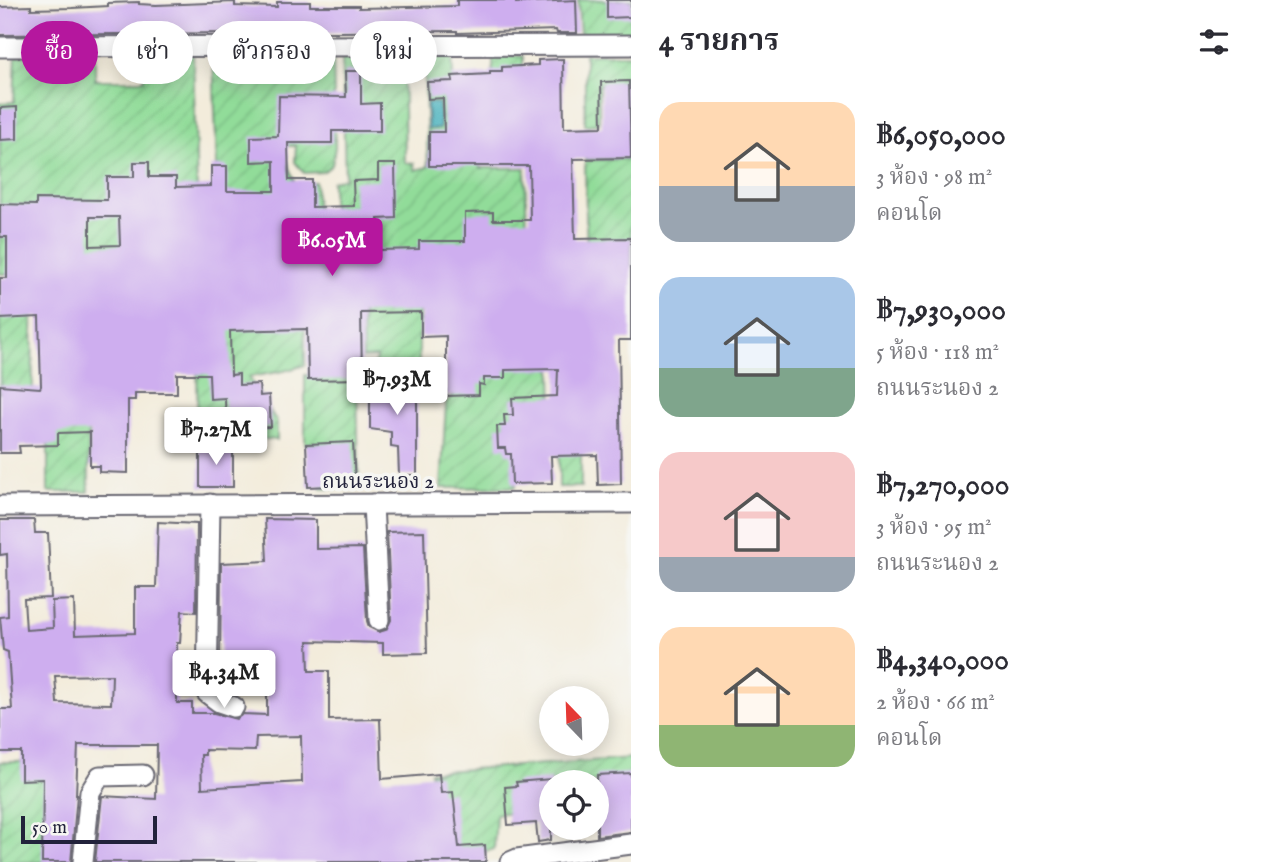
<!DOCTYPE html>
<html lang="th">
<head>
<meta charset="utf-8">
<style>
	:root { --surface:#fff; --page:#f7f7f7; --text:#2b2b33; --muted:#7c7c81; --accent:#b5179e }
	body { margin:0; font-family:"IM FELL English","Noto Serif Thai",serif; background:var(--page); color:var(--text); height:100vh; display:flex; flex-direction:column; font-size:26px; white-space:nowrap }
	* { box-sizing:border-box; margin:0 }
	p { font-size:23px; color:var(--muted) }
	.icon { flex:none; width:38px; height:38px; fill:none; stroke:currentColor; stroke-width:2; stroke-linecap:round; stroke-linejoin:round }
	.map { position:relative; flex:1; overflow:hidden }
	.sheet { display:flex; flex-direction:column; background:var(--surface); width:630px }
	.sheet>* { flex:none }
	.hud { position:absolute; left:21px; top:21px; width:504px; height:63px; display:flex; gap:14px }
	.needle { width:46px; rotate:337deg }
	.buttons { position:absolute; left:539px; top:686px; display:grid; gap:14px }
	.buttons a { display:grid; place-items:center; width:70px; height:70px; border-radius:50%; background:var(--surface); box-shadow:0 4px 18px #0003; font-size:35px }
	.scale { position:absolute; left:21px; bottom:18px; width:136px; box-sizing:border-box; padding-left:7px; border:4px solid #22223b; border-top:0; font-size:19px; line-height:24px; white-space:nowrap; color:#22223b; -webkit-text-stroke:5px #f6f6f2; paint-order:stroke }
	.price { position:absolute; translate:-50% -60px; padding:0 16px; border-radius:7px; background:#fff; color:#222; font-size:23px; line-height:46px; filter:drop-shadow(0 2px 4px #0008) }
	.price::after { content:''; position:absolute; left:50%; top:42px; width:21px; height:16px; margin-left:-10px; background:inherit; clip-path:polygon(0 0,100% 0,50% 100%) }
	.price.selected { background:var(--accent); color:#fff }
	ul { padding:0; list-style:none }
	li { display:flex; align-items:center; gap:21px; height:175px; padding:0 28px }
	li span { display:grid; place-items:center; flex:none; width:196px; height:140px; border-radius:21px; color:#555 }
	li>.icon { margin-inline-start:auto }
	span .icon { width:84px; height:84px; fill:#fffc; stroke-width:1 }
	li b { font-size:30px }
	h2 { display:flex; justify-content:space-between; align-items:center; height:84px; padding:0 28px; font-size:30px }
	.chip { padding:0 24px; border-radius:32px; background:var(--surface); box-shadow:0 4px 18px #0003; font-size:24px; line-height:63px }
	.chip.selected { background:var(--accent); color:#fff }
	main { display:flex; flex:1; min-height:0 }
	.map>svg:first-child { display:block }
	.garden { fill:url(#garden-furrows); stroke:#5a7f6a; stroke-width:2 }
	.water { fill:#3dadba; stroke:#30687a; stroke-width:2 }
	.building { fill:#ceaeef; fill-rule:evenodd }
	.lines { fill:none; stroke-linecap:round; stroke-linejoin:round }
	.minor-casing { stroke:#6b6973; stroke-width:23 }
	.minor { stroke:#fff; stroke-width:19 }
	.labels { text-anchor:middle; stroke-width:7; stroke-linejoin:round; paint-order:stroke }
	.street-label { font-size:21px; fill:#22223b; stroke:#f6f6f2 }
</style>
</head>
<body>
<main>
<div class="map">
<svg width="631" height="862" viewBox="0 0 631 862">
	<defs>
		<pattern id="garden-furrows" width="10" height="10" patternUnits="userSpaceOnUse" patternTransform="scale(1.75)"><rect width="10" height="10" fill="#91dc99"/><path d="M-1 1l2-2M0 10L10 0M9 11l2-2" fill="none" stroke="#7dbc85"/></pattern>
	</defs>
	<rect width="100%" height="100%" fill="#f6f6f2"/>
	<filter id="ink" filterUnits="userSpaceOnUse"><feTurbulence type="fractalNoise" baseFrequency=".0143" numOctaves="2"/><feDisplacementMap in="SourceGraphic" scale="14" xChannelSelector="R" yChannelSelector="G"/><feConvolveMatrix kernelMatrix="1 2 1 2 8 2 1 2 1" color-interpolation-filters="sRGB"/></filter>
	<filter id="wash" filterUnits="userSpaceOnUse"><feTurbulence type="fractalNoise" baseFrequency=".00686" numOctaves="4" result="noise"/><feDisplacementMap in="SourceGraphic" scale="28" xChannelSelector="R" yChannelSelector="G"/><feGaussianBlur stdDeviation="1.57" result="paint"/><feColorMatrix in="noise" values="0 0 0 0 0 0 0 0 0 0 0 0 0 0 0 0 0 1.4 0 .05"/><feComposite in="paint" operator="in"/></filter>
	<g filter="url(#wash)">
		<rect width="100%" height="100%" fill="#f3ecdb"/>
		<g class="garden">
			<path d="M578,0H631V33L580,35Z"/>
			<path d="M193,54L197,197H218L213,54L333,55L335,147L332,165L323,172L304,173L295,162L296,146H286L289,168L295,182H315L317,211L332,212V181L345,178L342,55H403L405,163H414L415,170L428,167L424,55L452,56L454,90L479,89L480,168H525L528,268L304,271L305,365L284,371L249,377L277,422V440L197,433L198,272L0,274V103L14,102L16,56L95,55V80H144L147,55Z"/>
			<path d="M585,54H631V83L599,85V124L585,125Z"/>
			<rect x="493" y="56" width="30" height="23"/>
			<path d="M631,159V267H587L585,160Z"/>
			<path d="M419,306V373L368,378L377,357L363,358L362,309Z"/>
			<path d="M32,309L33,395L0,393V310Z"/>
			<path d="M498,354L552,369L553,421L512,425L516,487L441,488L446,403Z"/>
			<path d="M359,374L357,380L359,489H321V444H305V375Z"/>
			<path d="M88,424L89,492H48V431Z"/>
			<path d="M581,452V487H559V453Z"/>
			<path d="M631,758V800L597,803V782H551V808L496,814L494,849L473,855L450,844L430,772Z"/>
			<path d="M0,762H52L48,862H0Z"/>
		</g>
		<path class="water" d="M427,103H439L440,129H428Z"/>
		<g id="blocks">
			<g class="building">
				<path d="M457,0H516V3L576,0L577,33H557L556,30L457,33V31L0,35V7L31,6V9L72,8L108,6V3L139,2V4L156,5L235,2V6L277,7V2H310V6H359V8L457,6Z"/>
				<path d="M607,0H631V17L607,18Z"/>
				<path d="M563,59L564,128L602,127L601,82L629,81L631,158L573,159L575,239L631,238V340H619L621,484L598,485L597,455L551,456L552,483L512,484L511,454H506L505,448H498L497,426H505L504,415H513L512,398L557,396L558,369L505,370V378H484V385L479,384V395L446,396V336L421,337V312L361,313L362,379L308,380L307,329L230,331L231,375L239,374V385L259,384L260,396L269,395L271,427L226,429L225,398L210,399L209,374H177V393H135V400H128V473L99,472V466H90V432L58,433V445L19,446L20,453H0V385L40,388L41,386L39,317L0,319V278H7V237H0V204L36,205V199L107,200V177H134V162H149V177H176V187L211,186V166H227V191H274V161L251,162V137L278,136L279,96L346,97L345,71H361V104L380,103V131H332V143H288L289,180H312V207L354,206L353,181L378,180V164H395L396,218L378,219L379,250L419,249V241H465V213L493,212V220H530L529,166H429V132H444L443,98L428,99L427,82L453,81L452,76L490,74V71H502V67L538,65V60ZM90,217H119L120,245L90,246Z"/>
				<path d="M17,107V139L0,140V108Z"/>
				<path d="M417,376V475H399L398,448L391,447V432L370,429V380Z"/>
				<path d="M353,442L355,485L308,487L306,444Z"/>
				<rect x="200" y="448" width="33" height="39"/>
				<path d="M265,519L316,520V549L363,548L367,621L369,627L379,632L386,630L391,620L387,532L424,531L427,653L383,654V643L308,641L309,671H329V720L380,719L382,779L439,774L441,793L453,792L459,847L485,845L486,862H95L102,796L156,799L157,745H78L76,795H77L71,862H42L43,779L21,780V752H0V709H12L8,652L3,650L0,617L8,616L7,554L0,555V520H34L35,533H48L51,598L24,599L26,630L53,628L52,601L74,600L75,635L135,633V587H156L158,522L197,524L196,612L182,611L180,643H177V703H192V713H214L236,719L243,714L267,715V678L220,677L221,563L267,561ZM112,675L111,704L57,703L55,676ZM301,736L302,782L202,788L201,755H205V750L255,751L256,737Z"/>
				<path d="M631,773V832L597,836V775Z"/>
				<path d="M551,779V840L538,842L536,823L508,825L505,787L517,786L516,782Z"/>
			</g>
		</g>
	</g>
	<g filter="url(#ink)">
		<use href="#blocks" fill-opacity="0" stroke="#6b6973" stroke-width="2"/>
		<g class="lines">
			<g class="minor-casing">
				<g id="minor">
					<path d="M0,47L631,45"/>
					<path d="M210,504L207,693L219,702L234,707"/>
					<path d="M373,504L379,620"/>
					<path d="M0,506L631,503"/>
					<path d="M83,862L90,792L100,776L143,775"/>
					<path d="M510,862L517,859L631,844"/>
				</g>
			</g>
			<use href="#minor" class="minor"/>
		</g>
	</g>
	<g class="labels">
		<g class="street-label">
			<text x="378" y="488">ถนนระนอง 2</text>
		</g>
	</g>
</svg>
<div class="buttons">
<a><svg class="needle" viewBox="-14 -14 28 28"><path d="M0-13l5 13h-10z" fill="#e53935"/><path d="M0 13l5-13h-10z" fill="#7c7c81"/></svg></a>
<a><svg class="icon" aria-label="locate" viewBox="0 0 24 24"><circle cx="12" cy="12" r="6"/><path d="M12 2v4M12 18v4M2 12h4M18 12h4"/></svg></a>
</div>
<div class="scale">50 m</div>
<b class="price selected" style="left:332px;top:278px">฿6.05M</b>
<b class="price" style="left:397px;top:417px">฿7.93M</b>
<b class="price" style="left:216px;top:467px">฿7.27M</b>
<b class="price" style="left:224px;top:710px">฿4.34M</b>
<div class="hud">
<a class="chip selected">ซื้อ</a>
<a class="chip">เช่า</a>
<a class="chip">ตัวกรอง</a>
<a class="chip">ใหม่</a>
</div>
</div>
<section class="sheet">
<h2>4 รายการ<svg class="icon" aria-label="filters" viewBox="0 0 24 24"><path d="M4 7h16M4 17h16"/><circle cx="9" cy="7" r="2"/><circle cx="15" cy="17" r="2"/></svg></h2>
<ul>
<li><span style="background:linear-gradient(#ffd9b3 60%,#9aa5b1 0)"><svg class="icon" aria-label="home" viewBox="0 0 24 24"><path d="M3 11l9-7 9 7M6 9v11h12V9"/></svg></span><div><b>฿6,050,000</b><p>3 ห้อง · 98 m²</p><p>คอนโด</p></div></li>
<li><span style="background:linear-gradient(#a9c7e8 65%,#7fa58c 0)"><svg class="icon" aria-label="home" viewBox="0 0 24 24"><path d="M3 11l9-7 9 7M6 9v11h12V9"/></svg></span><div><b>฿7,930,000</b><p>5 ห้อง · 118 m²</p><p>ถนนระนอง 2</p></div></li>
<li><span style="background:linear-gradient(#f6c9c9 75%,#9aa5b1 0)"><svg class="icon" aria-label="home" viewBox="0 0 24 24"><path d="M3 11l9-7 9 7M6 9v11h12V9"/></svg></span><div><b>฿7,270,000</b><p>3 ห้อง · 95 m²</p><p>ถนนระนอง 2</p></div></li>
<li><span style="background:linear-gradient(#ffd9b3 70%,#8fb573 0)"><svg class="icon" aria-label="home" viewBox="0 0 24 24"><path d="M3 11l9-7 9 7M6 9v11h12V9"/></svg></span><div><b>฿4,340,000</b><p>2 ห้อง · 66 m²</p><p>คอนโด</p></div></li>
</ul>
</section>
</main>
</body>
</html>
